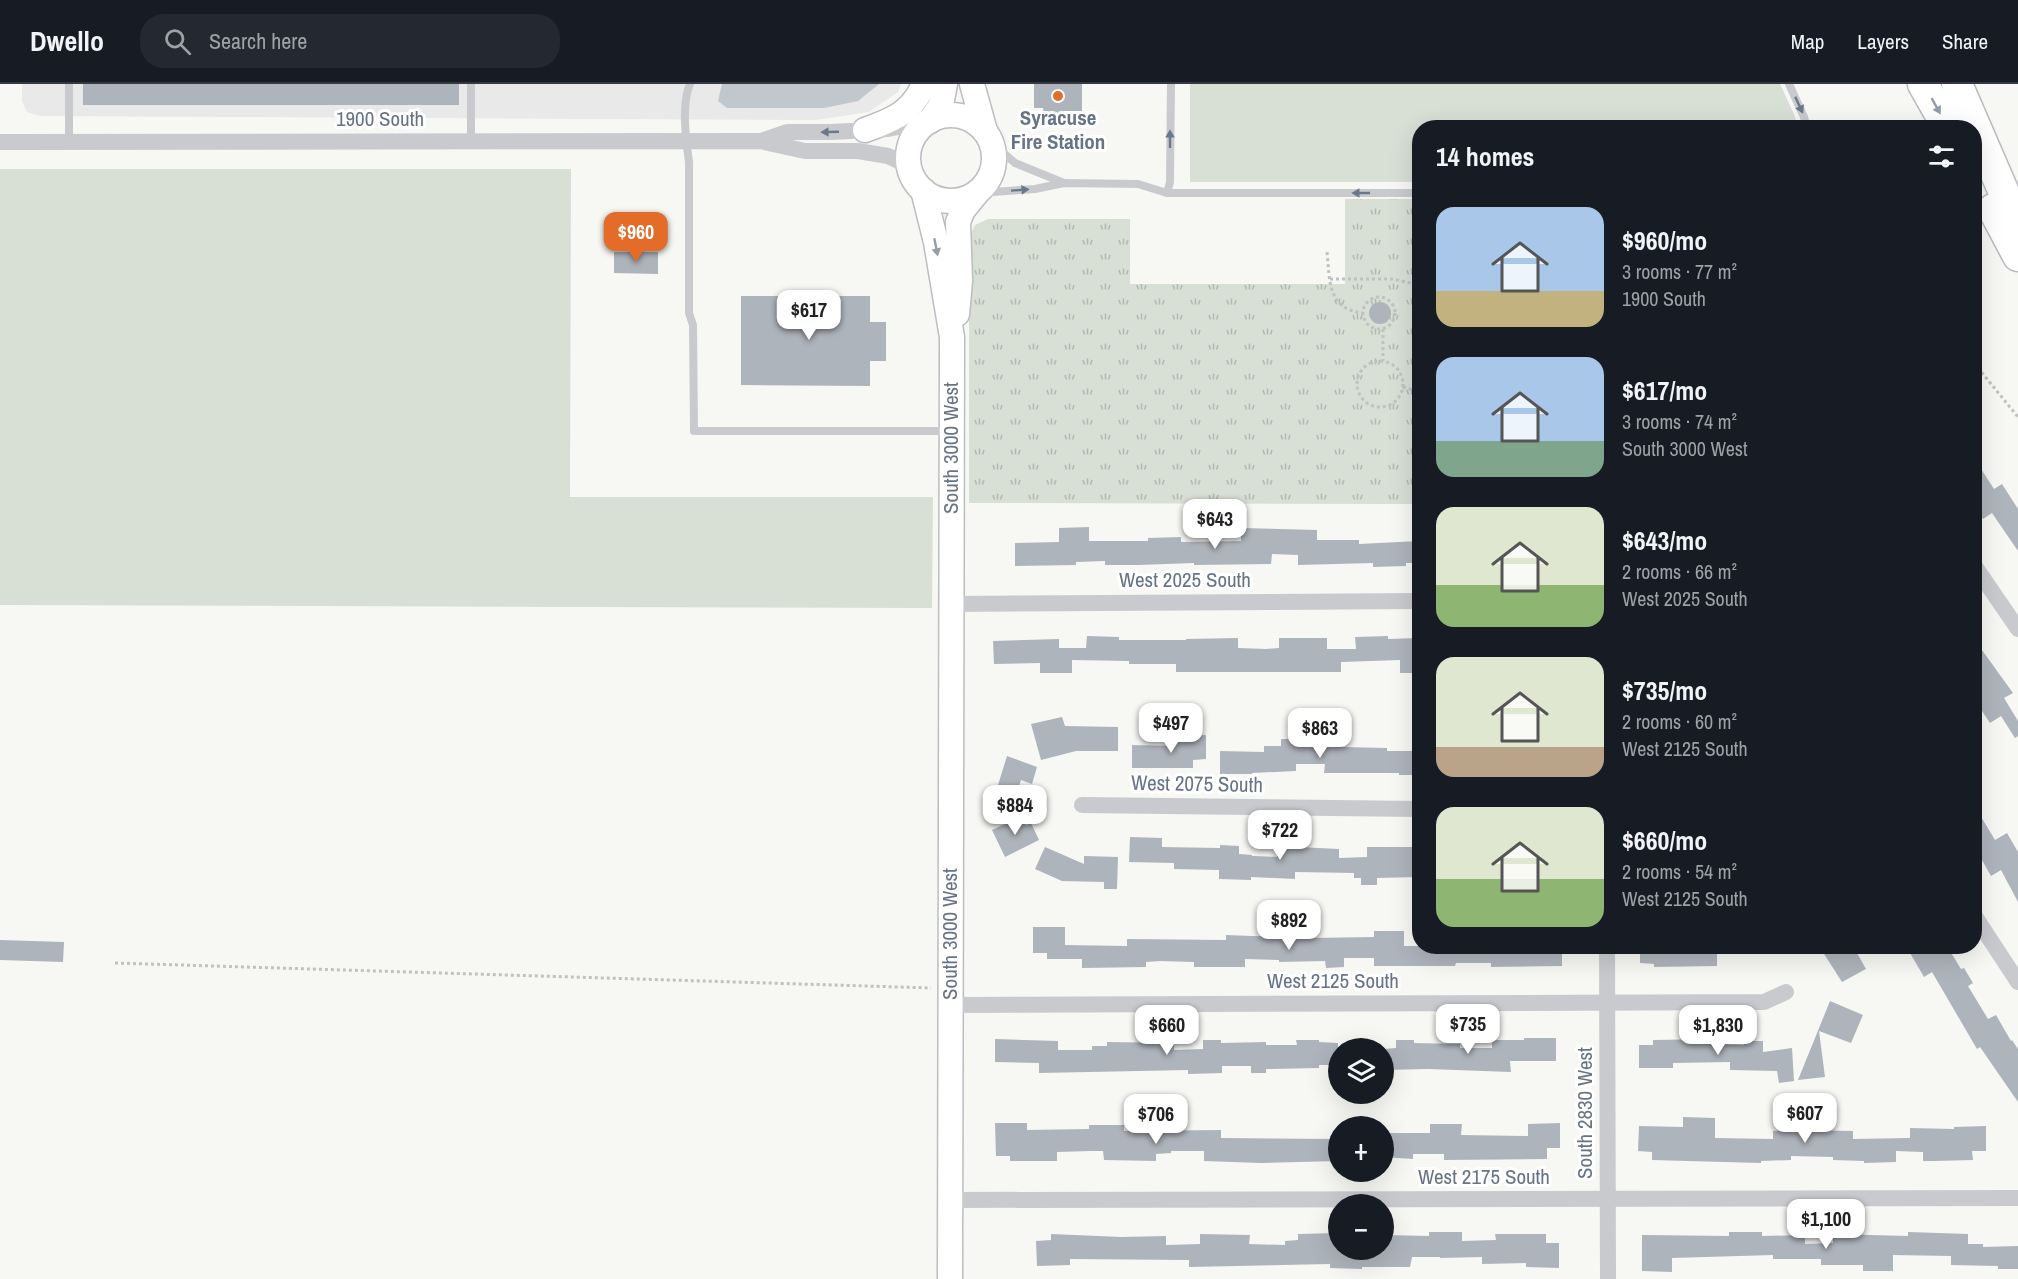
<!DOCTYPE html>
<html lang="en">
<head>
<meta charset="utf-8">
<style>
	:root { --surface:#171b24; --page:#242831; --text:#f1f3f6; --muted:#9ea1a6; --line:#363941; --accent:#e36c28 }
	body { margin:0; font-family:"Archivo Narrow",sans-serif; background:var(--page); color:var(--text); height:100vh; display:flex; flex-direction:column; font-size:22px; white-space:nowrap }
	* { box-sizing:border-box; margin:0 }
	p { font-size:20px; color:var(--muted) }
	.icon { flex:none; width:33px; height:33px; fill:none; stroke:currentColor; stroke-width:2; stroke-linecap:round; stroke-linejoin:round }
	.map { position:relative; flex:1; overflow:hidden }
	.sheet { position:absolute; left:1412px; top:36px; width:570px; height:834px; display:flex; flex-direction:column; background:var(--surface); border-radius:24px; box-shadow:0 6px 24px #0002 }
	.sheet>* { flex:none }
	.buttons { position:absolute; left:1328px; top:954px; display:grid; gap:12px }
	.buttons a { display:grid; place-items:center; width:66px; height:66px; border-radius:50%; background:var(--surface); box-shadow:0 6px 24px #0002; font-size:30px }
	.price { position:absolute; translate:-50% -51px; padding:0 14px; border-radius:12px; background:#fff; color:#222; font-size:20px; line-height:39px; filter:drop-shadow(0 2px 3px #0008) }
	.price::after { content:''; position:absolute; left:50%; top:36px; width:18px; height:14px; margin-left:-9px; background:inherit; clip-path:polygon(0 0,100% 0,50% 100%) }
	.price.on { background:var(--accent); color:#fff }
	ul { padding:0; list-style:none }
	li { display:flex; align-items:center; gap:18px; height:150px; padding:0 24px }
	li span { display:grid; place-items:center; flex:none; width:168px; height:120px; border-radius:18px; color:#555 }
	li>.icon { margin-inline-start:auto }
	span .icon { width:72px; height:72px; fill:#fffc; stroke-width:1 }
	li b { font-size:26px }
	h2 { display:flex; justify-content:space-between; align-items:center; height:72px; padding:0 24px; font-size:26px }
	header { display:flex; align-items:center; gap:36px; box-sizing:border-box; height:84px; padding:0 30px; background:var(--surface); border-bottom:2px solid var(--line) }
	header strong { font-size:28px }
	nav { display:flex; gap:33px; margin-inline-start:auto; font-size:21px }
	.search { width:420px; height:54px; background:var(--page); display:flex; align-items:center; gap:15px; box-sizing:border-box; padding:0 21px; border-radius:24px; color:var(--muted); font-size:22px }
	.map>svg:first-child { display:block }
	.built { fill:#e8e9e8 }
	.grass { fill:#d8dfd5 }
	.park { fill:url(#park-tufts) }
	.water { fill:#c0c8cd }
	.building { fill:#aeb4bb }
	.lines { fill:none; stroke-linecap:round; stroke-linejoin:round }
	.secondary-casing { stroke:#babdc2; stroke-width:27 }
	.highway-casing { stroke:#b8babe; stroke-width:33 }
	.path { stroke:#bfc1c3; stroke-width:3; stroke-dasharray:3 3; stroke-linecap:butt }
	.lane { stroke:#c8cace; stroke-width:8 }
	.street { stroke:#c8cace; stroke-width:16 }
	.secondary { stroke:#fff; stroke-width:24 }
	.highway { stroke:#fff; stroke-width:30 }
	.oneway { fill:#6b7889 }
	.oneway2 { fill:#949eaa }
	.poi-dot { fill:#e36c28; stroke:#fff; stroke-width:2 }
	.labels { text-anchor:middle; stroke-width:6; stroke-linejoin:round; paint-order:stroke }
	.poi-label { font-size:21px; font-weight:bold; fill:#667485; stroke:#fff }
	.street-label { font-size:21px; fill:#667485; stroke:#fff }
</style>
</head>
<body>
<header>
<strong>Dwello</strong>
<div class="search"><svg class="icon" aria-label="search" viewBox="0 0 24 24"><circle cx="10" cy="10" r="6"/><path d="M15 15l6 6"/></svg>Search here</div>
<nav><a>Map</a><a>Layers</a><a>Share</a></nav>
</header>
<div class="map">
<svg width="2018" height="1195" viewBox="0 0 2018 1195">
	<defs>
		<pattern id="park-tufts" width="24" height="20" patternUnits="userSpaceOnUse" patternTransform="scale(1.5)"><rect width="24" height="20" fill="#d8dfd5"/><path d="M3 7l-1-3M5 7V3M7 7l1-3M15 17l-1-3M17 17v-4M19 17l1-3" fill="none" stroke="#b3b9b2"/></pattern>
	</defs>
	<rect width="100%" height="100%" fill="#f7f7f4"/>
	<path class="built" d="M22,0H901L898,8L869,28L816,36L40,32L27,28L22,17Z"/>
	<g class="grass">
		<path d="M1190,0H1780L1794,30L1798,43L1419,44V98H1190Z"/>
		<path d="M0,85H571L570,413H933L932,524L0,521Z"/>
	</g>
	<path class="park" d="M1345,115H1419V420L969,419V154L975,141L988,135H1130V200H1345Z"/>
	<path class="water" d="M722,0H879L858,17L824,24H727L718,17Z"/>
	<g class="building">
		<rect x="83" y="0" width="376" height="21"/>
		<path d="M1034,0H1082V27H1064V31H1044L1043,24H1034Z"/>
		<path d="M614,168H658V190L614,189Z"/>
		<path d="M741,212H870V238H886V277H870V302L741,301Z"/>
		<circle cx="1380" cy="229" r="11"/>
		<path d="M1974,374L1994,405L2002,400L2018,425V467L1992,429L1983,435L1974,421Z"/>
		<path d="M1089,443V457H1148V454L1181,453V458L1241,457V444L1317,446V456H1359V460L1419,457V479H1406V482L1373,483V479L1298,481V471L1272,470L1271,480L1194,481V479L1138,481H1105V477L1076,478V481L1015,482V459L1059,458V444Z"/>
		<path d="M1087,552L1119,553V556H1186V555L1238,554V564L1266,565L1279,564V554H1327V565H1356L1355,553L1388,552V555L1419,554V589H1400V576L1341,578V588H1176V580H1129V577L1072,576V589H1040V579L994,580L993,557L1059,555V564H1086Z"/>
		<path d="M1974,555L2013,609L2004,614L2018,637V652L2015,654L2001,632L1990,639L1974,615Z"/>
		<path d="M1062,633L1065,642L1118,643V667H1076L1041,676L1031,640Z"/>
		<path d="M1206,651V675L1193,676V684H1132V661L1175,662V652Z"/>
		<path d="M1281,655H1295V658H1342V663L1387,664V667H1419V691H1399V689H1324L1325,680H1296V687L1252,689V690H1220V667L1264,668V662H1281Z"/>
		<path d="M1007,672L1037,683L1032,700L1021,696L1017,708L998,701Z"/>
		<path d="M1974,721L1995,756L2007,749L2018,768V818L2001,786L1991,792L1974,762Z"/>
		<path d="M1022,732L1026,741L1031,739L1039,756L1005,773L992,746Z"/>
		<path d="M1130,753L1162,754V763L1220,764V761L1239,762V770L1252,771V772L1277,773V762L1339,765V774L1367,773V763H1415V772H1419V793L1377,794V801H1361V794H1354V789L1295,788V795L1251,793V796L1219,795V786L1174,785V779L1129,778Z"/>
		<path d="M1045,763L1084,780V772L1118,773L1117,805H1104V798L1062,797L1035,785Z"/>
		<path d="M1033,843H1065V861L1127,862V855L1226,856V851L1278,853V848L1293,847V854H1310L1374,853V847H1404V862H1562V882L1491,883V879H1456L1455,882H1374V874H1344V883L1326,884L1325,877L1279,878V876L1245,875V883H1194V878L1160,877L1146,878V883L1082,884V875H1047V869H1033Z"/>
		<path d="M0,856L64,858L63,878L0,876Z"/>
		<path d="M1640,862H1717V882L1654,883V880L1640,879Z"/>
		<path d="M1819,862H1853L1866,885L1842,898Z"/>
		<path d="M1906,862H1947L1961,885L1964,884L1973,899L1968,902L1988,935L1996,931L2011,957L2012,956L2018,965V1018L1980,963L1977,965L1932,888L1924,893Z"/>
		<path d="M1830,917L1863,931L1851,959L1819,947L1825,993L1798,996Z"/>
		<path d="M1524,954H1556V977H1510L1511,988L1428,985L1384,986V965L1396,964V956H1414V959L1460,960V964H1492V956H1524Z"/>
		<path d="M995,955L1058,957V966H1092V962H1107V958L1174,959V966L1203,965V956H1221V959L1266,958V961H1297L1296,956H1319V958L1338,959V981H1319V984L1266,985V989H1251V982H1222V989L1188,990V986L1039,989V979L995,978Z"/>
		<path d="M1716,955V960L1744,961V957H1763V968L1792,964L1794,997L1779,999L1777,987L1730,986V978L1673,979V984H1639V961H1653V956Z"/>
		<path d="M1683,1033L1715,1034V1054L1773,1055V1047L1801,1046L1853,1047V1055L1910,1054V1044L1954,1045V1043L1986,1042V1067H1972L1973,1076L1934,1077H1923V1068L1896,1067V1078L1864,1079V1077L1833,1076V1073L1791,1072V1076L1761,1077V1079L1652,1076V1068L1638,1067L1639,1042L1683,1043Z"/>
		<path d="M995,1039H1027V1046L1089,1045V1041H1124V1047L1221,1046V1054L1338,1055V1077L1261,1079L1204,1077V1067H1171V1069L1156,1070V1077L1104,1076L1103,1067H1090L1057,1068V1077H1010V1072H996Z"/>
		<path d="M1560,1039V1064H1547V1075L1444,1076V1070H1413V1075L1383,1073V1049H1430V1040H1462L1461,1051L1528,1052V1040Z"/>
		<path d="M1429,1148H1462V1157L1496,1156L1495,1150H1546V1159H1559V1184L1526,1183V1179L1482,1180V1173L1440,1174V1173H1412L1410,1183H1362V1185L1330,1184V1180L1189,1183V1176L1070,1175V1181L1037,1182L1036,1157L1051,1156V1150L1121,1153L1166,1152V1161L1200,1160V1150L1250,1151L1249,1160L1285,1161V1157L1298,1156V1150L1338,1149V1166H1383V1151L1429,1152Z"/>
		<path d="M1729,1148H1762V1152L1805,1151V1160L1833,1159V1150L1908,1152V1148L1968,1150V1160H1983V1163L2018,1162V1185H1998V1182L1951,1181V1172L1893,1171V1187H1863V1181H1821V1175H1773V1171L1672,1174V1188L1642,1187V1151L1729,1152Z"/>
	</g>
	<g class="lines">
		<g class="secondary-casing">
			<g id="secondary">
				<path d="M972,0L985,47"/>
				<circle cx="951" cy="74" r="43"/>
				<path d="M930,37L941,21L945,0"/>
				<path d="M865,46C892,36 912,29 924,0"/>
				<path d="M923,106L936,158L952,253L950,1195"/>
				<path d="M957,230L960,197L958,138L963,126L976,110"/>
			</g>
		</g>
		<g class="highway-casing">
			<g id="highway">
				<path d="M1923,0L1948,44"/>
				<path d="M1957,0L2018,141"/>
				<path d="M1993,125L2018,172"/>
			</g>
		</g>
		<g class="path">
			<path d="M1327,168C1330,197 1327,225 1363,229"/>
			<path d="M1330,195H1393L1419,201"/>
			<circle cx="1379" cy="229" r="16"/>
			<path d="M1383,245V277"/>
			<circle cx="1380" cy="300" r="23"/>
			<path d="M1974,279L2018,333"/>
			<path d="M1403,303L1419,308"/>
			<path d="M115,879L931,904"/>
		</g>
		<g class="lane">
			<path d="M690,0C681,20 686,56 689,78V229L693,241L694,347H951"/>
			<path d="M1789,0L1804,33L1807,44"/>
			<path d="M69,58V0"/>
			<path d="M471,58V0"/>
			<path d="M992,59L1015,79L1064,99"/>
			<path d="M978,109L1035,105L1064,99L1138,100L1167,109H1419"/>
			<path d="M1167,109L1170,98L1171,0"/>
		</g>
		<g class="street">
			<path d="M761,57L787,48H831L888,45L930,37"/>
			<path d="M0,58L760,57L805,67H858L888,72L909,82"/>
			<path d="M1974,481L2018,545"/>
			<path d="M951,520L1419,517"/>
			<path d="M1082,721L1419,725"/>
			<path d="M1974,831L2018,898"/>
			<path d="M1607,862L1608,1195"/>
			<path d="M950,921L1764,918L1786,908"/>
			<path d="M950,1116L2018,1114"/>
		</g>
		<use href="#secondary" class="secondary"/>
		<use href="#highway" class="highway"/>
	</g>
	<defs><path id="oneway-solid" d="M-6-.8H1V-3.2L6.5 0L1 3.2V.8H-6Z" transform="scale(1.5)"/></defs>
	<g class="oneway">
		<use href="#oneway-solid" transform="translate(1799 21) rotate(65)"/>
		<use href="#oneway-solid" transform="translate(830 48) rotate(178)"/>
		<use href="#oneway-solid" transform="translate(1170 55) rotate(-90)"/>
		<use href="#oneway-solid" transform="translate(1020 106) rotate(-4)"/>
		<use href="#oneway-solid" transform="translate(1361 109) rotate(180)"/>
	</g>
	<g class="oneway2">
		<use href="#oneway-solid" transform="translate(1936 22) rotate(61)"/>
		<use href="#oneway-solid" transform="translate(936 163) rotate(79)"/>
	</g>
	<circle class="poi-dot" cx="1058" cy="12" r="6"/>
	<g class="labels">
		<g class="poi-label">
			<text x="1058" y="41">Syracuse<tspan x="1058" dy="24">Fire Station</tspan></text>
		</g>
		<g class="street-label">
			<text x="380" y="42">1900 South</text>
			<text transform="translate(951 364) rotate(-90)" y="7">South 3000 West</text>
			<text x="1185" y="503">West 2025 South</text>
			<text transform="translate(1197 700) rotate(1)" y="7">West 2075 South</text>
			<text transform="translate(950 850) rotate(-90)" y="7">South 3000 West</text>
			<text x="1333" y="904">West 2125 South</text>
			<text transform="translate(1585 1029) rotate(-90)" y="7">South 2830 West</text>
			<text x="1484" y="1100">West 2175 South</text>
		</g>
	</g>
</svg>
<div class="buttons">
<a><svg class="icon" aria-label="layers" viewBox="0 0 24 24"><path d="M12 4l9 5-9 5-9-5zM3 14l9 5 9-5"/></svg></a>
<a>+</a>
<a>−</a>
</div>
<b class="price on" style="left:636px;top:179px">$960</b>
<b class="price" style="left:809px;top:257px">$617</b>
<b class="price" style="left:1215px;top:466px">$643</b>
<b class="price" style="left:1171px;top:670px">$497</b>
<b class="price" style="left:1320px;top:675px">$863</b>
<b class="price" style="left:1015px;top:752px">$884</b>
<b class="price" style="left:1280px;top:777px">$722</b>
<b class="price" style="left:1289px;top:867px">$892</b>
<b class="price" style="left:1468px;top:971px">$735</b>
<b class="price" style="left:1167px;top:972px">$660</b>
<b class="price" style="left:1718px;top:972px">$1,830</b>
<b class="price" style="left:1805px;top:1060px">$607</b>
<b class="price" style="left:1156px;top:1061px">$706</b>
<b class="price" style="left:1826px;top:1166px">$1,100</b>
<section class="sheet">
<h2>14 homes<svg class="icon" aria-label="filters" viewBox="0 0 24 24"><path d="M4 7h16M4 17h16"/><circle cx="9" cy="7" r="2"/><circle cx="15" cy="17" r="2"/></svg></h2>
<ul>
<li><span style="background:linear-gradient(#a9c7e8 70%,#c2b280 0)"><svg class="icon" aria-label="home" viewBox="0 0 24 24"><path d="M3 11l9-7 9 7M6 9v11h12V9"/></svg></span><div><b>$960/mo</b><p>3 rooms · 77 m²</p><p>1900 South</p></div></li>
<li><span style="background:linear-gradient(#a9c7e8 70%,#7fa58c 0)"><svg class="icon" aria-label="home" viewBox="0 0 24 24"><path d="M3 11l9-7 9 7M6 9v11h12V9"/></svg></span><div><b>$617/mo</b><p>3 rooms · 74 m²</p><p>South 3000 West</p></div></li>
<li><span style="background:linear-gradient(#dfe7d0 65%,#8fb573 0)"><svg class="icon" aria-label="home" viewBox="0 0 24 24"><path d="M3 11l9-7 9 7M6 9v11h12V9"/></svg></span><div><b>$643/mo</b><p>2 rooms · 66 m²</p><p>West 2025 South</p></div></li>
<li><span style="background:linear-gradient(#dfe7d0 75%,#b9a48a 0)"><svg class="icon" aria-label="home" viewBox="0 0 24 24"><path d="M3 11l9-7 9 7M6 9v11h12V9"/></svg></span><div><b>$735/mo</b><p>2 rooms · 60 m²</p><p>West 2125 South</p></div></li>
<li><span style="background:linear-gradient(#dfe7d0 60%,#8fb573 0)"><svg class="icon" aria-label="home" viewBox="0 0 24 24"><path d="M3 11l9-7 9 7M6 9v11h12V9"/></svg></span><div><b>$660/mo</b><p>2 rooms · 54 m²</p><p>West 2125 South</p></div></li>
</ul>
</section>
</div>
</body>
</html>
